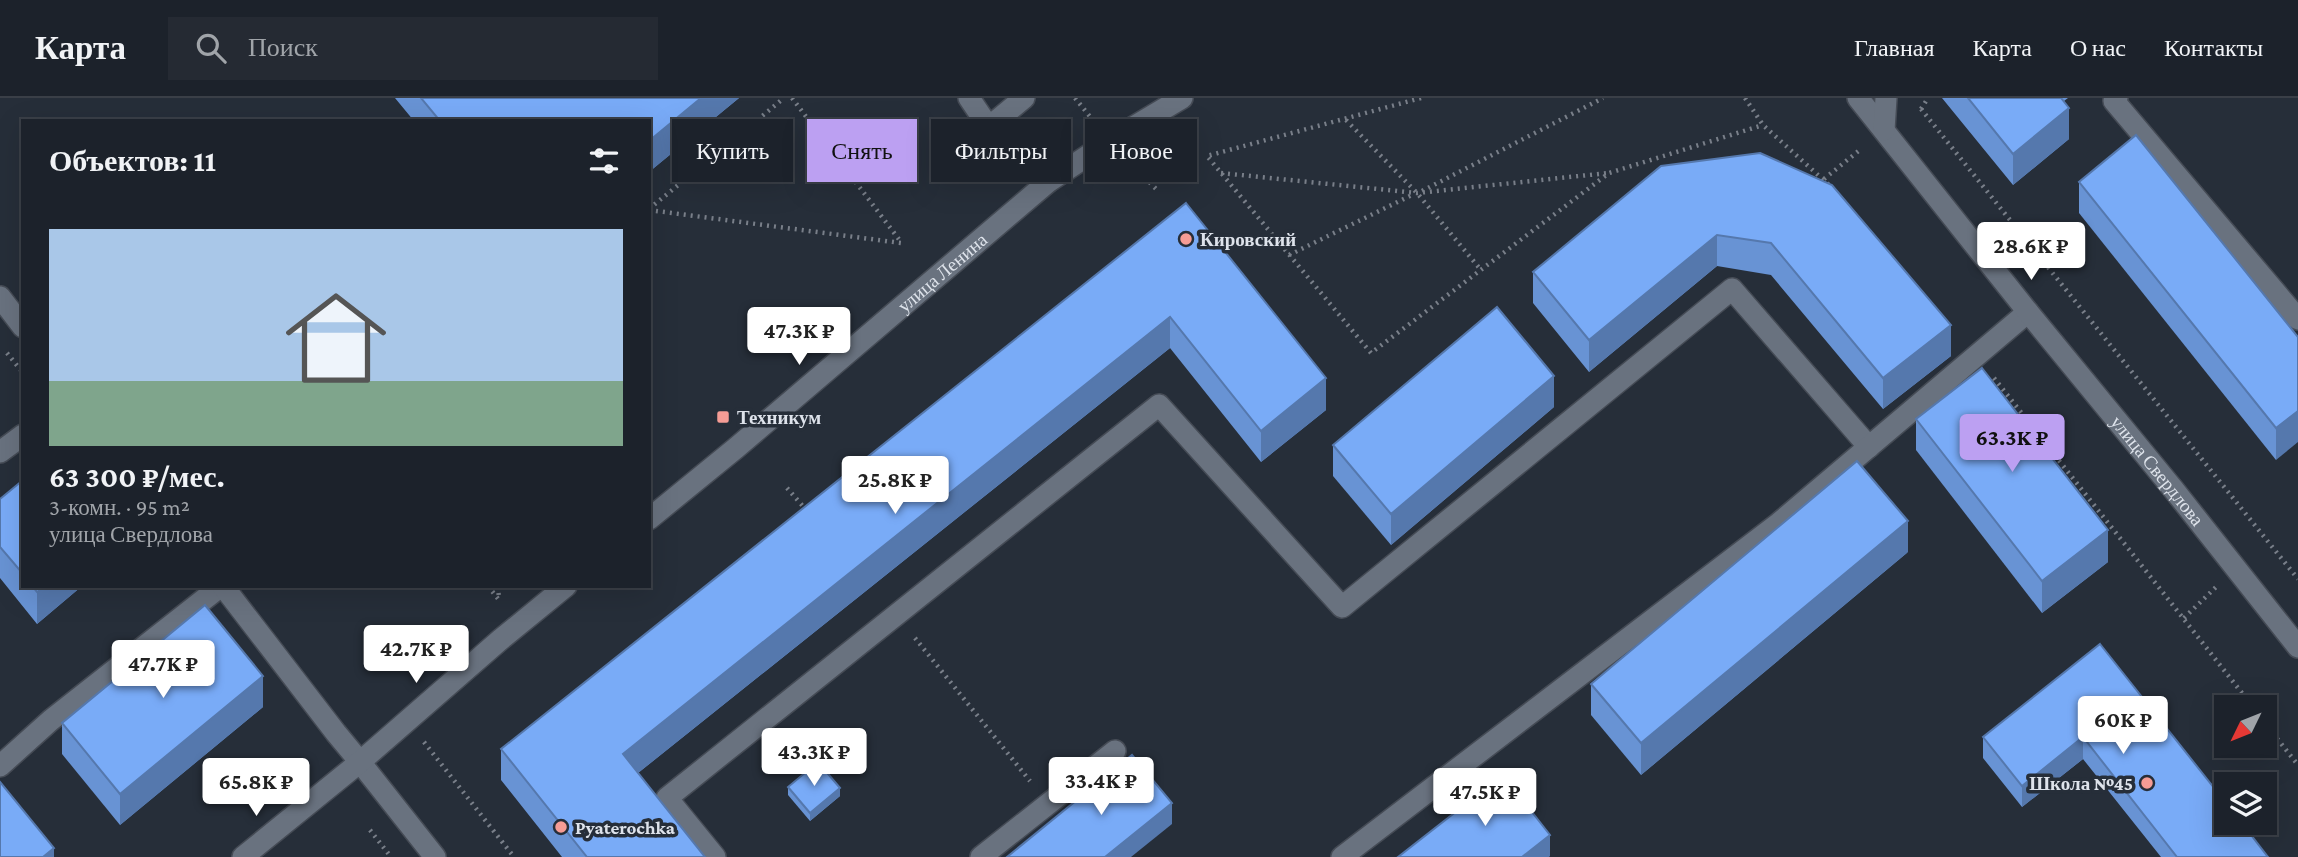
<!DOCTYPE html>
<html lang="ru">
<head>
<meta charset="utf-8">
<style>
	:root { --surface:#1c222b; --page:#252a33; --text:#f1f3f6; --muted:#a0a4a9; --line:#3a3f47; --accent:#bca0f2 }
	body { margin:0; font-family:"Crimson Pro",serif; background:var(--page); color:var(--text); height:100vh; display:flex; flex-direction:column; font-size:26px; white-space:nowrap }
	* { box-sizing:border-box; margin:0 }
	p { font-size:23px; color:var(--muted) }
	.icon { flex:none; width:38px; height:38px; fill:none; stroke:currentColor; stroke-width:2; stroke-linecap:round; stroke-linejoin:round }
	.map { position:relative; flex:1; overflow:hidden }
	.panel { position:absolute; left:21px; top:21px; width:630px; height:469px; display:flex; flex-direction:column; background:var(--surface); border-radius:0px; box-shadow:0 7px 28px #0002,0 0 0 2px var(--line) }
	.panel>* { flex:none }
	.top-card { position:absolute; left:672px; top:21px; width:665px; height:63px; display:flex; gap:14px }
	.needle { width:46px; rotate:227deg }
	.fabs { position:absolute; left:2214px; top:597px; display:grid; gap:14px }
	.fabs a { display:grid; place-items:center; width:63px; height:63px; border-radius:0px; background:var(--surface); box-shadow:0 7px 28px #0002,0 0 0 2px var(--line); font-size:35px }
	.price { position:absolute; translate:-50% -60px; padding:0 16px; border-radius:7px; background:#fff; color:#222; font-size:23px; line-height:46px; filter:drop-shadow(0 2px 4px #0008) }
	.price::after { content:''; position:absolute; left:50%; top:42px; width:21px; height:16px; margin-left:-10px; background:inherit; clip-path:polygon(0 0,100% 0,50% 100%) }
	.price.on { background:var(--accent); color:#111 }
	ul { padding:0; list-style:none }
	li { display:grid; align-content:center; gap:14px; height:371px; padding:0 28px }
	li span { display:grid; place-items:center; height:217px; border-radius:0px; color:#555 }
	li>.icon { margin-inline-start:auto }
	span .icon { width:126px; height:126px; fill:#fffc; stroke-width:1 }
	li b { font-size:30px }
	h2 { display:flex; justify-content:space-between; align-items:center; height:84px; padding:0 28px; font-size:30px }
	.pill { padding:0 24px; border-radius:0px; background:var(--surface); box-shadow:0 7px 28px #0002,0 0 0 2px var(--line); font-size:24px; line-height:63px }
	.pill.on { background:var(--accent); color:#111 }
	header { display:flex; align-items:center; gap:42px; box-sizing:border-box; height:98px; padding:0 35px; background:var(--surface); border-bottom:2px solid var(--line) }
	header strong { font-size:33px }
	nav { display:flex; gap:38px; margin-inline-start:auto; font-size:24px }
	.search { width:490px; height:63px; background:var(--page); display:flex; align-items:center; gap:18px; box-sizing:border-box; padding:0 24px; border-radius:0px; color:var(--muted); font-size:26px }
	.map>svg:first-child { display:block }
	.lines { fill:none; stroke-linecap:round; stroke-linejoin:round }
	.lane-casing { stroke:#454b55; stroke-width:24 }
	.street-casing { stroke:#454b55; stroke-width:24 }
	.secondary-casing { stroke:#454b55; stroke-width:24 }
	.path { stroke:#797f89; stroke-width:4.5; stroke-dasharray:2 5; stroke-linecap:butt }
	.lane { stroke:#69727f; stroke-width:21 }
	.street { stroke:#69727f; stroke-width:21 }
	.secondary { stroke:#69727f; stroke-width:21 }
	.wall { fill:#6893d4 }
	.shaded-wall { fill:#5578ad }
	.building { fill:#79abf7; stroke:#5578ad; stroke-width:2 }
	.poi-dot { fill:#f59c95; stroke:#262e39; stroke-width:2.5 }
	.labels { text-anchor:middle; stroke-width:7; stroke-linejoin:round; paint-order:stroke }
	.poi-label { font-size:19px; font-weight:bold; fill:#dee3eb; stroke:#262e39; text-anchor:start }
	.street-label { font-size:19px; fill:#dee3eb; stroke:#262e39 }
</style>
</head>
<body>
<header>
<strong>Карта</strong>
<div class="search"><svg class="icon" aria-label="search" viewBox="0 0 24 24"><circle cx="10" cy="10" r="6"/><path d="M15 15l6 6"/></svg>Поиск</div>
<nav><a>Главная</a><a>Карта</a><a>О нас</a><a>Контакты</a></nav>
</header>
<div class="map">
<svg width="2298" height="759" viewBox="0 0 2298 759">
	<rect width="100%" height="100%" fill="#262e39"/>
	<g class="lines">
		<g class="lane-casing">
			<g id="lane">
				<path d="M969,0L996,40L1048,84"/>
				<path d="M2117,0L2114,3L2298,221"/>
				<path d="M989,29L1024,0"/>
				<path d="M0,354L23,337"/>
				<path d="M0,668L51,622L221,488"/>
				<path d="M715,759L667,700L1159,307L1342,509L1732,191L1869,349"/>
				<path d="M981,759L1115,653"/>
				<path d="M1342,759L1779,425L2028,214"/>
			</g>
		</g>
		<g class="street-casing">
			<path id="street" d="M360,664L435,759"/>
		</g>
		<g class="secondary-casing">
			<g id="secondary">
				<path id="s1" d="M1858,0L2028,214L2174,392L2298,549"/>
				<path d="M1884,32L1886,0"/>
				<path d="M0,199L23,229"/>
				<path id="s2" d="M649,421L736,350L1048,84L1110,43L1182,0"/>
				<path d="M223,488L336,635L360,664"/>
				<path d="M243,759L360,664L500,542L566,488"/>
			</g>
		</g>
		<g class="path">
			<path d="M792,0L901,144"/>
			<path d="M1075,0L1092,21"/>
			<path d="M1421,0L1207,58L1371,255L1609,75L1763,27"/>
			<path d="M1745,0L1763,27L1829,87"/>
			<path d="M1921,11L2298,481"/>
			<path d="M1921,11L1928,0"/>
			<path d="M1346,22L1417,95L1481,172"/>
			<path d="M1130,64L1159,94"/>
			<path d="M1221,75L1417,95L1608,75"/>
			<path d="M1824,81L1861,51"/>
			<path d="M1422,93L1603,0"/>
			<path d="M649,111L784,0"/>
			<path d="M649,112L901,145"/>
			<path d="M1289,157L1414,96"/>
			<path d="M7,255L23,275"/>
			<path d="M1994,280L2253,609"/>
			<path d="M787,390L807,413"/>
			<path d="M488,488L499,502"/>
			<path d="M498,488L499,501"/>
			<path d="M2184,520L2216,489"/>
			<path d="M915,540L1030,683"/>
			<path d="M2264,624L2298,667"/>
			<path d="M424,644L514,759"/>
			<path d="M370,732L391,759"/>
		</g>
		<use href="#lane" class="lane"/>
		<use href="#street" class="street"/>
		<use href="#secondary" class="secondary"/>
	</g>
	<g class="wall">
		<path d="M395,0H739L649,74V23H414Z"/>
		<path d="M1942,0H2068L2064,3L2069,41L2013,87Z"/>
		<path d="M1760,55L1951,258L1883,311L1771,177L1717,168L1589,274L1533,205V174Z"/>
		<path d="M2079,84L2298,239L2276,362L2079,115Z"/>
		<path d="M1186,105L1326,312L1261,364L1170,250L638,675L705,759H562L501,682V651Z"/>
		<path d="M1554,309L1391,447L1333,378V347Z"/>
		<path d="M1916,321L2108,464L2042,515L1916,352Z"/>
		<path d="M23,382V488H82L37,526L0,480V401Z"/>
		<path d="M1908,454L1641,677L1591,617V586Z"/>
		<path d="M2100,546L2268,759H2161L2083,661L2022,709L1983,660V639Z"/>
		<path d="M263,609L120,727L62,656V625Z"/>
		<path d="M788,689L840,698L810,723L788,697Z"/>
	</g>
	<g class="shaded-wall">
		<path d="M701,0H739L649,74V43Z"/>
		<path d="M2069,10V41L2013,87V56Z"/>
		<path d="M1717,137V168L1589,274V242Z"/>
		<path d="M1170,219V250L623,687V656Z"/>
		<path d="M1951,227V258L1883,311V280Z"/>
		<path d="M1554,278V309L1391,447V416Z"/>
		<path d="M1326,280V312L1261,364V333Z"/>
		<path d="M2298,313V344L2276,362V330Z"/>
		<path d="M1908,423V454L1641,677V645Z"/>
		<path d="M2108,432V464L2042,515V483Z"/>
		<path d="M45,488H82L37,526V494Z"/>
		<path d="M263,578V609L120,727V696Z"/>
		<path d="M2083,639V661L2022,709V688Z"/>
		<path d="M840,690V698L810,723V715Z"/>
		<path d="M1172,705V726L1131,759H1105Z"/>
		<path d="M1550,737V758L1549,759H1522Z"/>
		<path d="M54,750V759H43Z"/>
	</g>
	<g class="building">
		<path d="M421,0H701L649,43V23H440Z"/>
		<path d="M1968,0H2061L2069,10L2013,56Z"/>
		<path d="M2136,37L2298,239V313L2276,330L2079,84Z"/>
		<path d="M1760,55L1832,87L1951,227L1883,280L1771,145L1717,137L1589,242L1533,174L1661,68Z"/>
		<path d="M1186,105L1326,280L1261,333L1170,219L623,656L705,759H587L501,651Z"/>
		<path d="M1497,209L1554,278L1391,416L1333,347Z"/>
		<path d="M1982,270L2108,432L2042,483L1916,321Z"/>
		<path d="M1857,363L1908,423L1641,645L1591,586Z"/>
		<path d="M23,382V476L0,449V401Z"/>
		<path d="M32,488H45L37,494Z"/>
		<path d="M205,507L263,578L120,696L62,625Z"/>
		<path d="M2100,546L2226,705V724H2241L2268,759H2177L2083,639L2022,688L1983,639Z"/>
		<path d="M1132,657L1172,705L1105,759H1007Z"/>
		<path d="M818,664L840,690L810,715L788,689Z"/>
		<path d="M1503,677L1550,737L1522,759H1398Z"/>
		<path d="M0,684L54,750L43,759H0Z"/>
	</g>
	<g class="poi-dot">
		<circle cx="1186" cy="141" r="7"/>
		<rect x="716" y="312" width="14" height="14" rx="3.5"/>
		<circle cx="2147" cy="685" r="7"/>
		<circle cx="561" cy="729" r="7"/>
	</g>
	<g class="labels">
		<g class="poi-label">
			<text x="1200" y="148">Кировский</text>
			<text x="737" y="326">Техникум</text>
			<text x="2133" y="692" text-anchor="end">Школа №45</text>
			<text x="575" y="736">Pyaterochka</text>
		</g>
		<g class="street-label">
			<text dy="7" stroke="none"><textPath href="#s2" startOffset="383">улица Ленина</textPath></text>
			<text dy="7" stroke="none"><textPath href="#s1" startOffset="478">улица Свердлова</textPath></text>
		</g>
	</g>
</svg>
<div class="fabs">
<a><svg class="needle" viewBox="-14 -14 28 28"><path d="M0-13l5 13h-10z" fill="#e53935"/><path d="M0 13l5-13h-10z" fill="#a0a4a9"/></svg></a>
<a><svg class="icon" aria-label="layers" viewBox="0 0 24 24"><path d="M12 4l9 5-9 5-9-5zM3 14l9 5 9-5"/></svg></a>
</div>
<b class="price" style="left:2031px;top:184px">28.6K ₽</b>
<b class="price" style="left:799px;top:269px">47.3K ₽</b>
<b class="price on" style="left:2012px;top:376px">63.3K ₽</b>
<b class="price" style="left:895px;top:418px">25.8K ₽</b>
<b class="price" style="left:416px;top:587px">42.7K ₽</b>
<b class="price" style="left:163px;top:602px">47.7K ₽</b>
<b class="price" style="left:2123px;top:658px">60K ₽</b>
<b class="price" style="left:814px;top:690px">43.3K ₽</b>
<b class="price" style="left:1101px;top:719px">33.4K ₽</b>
<b class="price" style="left:256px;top:720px">65.8K ₽</b>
<b class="price" style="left:1485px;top:730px">47.5K ₽</b>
<div class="top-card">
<a class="pill">Купить</a>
<a class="pill on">Снять</a>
<a class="pill">Фильтры</a>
<a class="pill">Новое</a>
</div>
<section class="panel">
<h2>Объектов: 11<svg class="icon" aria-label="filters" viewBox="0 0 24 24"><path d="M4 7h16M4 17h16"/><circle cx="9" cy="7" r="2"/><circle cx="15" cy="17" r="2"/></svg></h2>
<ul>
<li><span style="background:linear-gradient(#a9c7e8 70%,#7fa58c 0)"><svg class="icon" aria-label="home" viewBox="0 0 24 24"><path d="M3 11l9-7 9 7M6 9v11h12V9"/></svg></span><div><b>63 300 ₽/мес.</b><p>3-комн. · 95 m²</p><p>улица Свердлова</p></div></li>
</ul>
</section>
</div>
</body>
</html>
